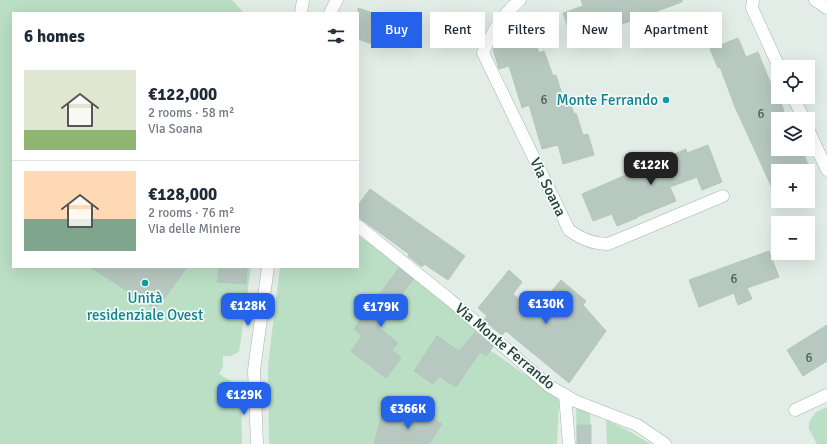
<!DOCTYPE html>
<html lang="en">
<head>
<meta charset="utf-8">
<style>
	:root { --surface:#fff; --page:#f6f6f7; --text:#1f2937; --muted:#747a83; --line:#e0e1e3; --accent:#2563eb }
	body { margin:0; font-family:Signika,sans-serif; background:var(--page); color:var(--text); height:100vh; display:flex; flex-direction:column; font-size:15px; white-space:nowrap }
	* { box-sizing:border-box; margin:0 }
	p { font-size:13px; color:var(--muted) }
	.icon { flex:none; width:22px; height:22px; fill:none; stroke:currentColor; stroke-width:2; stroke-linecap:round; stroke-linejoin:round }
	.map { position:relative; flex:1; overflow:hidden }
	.side { position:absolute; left:12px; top:12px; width:347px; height:256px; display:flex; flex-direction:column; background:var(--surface); border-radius:0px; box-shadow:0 4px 16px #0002 }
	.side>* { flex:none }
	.banner { position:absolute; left:371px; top:12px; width:380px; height:36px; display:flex; gap:8px }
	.buttons { position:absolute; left:771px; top:60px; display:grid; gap:8px }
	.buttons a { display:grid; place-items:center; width:44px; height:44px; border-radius:0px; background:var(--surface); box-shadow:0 4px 16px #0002; font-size:20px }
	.price { position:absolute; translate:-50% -34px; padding:0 9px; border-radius:8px; background:var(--accent); color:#fff; font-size:13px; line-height:26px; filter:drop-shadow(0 1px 2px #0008) }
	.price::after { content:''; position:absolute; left:50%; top:24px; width:12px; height:9px; margin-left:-6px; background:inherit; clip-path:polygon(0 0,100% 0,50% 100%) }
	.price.selected { background:#222; color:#fff }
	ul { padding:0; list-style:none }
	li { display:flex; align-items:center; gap:12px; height:100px; padding:0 12px }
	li+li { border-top:1px solid var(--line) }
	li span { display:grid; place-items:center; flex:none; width:112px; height:80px; border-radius:0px; color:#555 }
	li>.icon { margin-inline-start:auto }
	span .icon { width:48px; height:48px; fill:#fffc; stroke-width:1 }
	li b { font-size:17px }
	h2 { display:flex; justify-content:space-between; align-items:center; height:48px; padding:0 12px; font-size:17px }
	.tag { padding:0 14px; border-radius:0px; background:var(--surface); box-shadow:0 4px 16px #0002; font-size:14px; line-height:36px }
	.tag.selected { background:var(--accent); color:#fff }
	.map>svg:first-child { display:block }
	.green { fill:#badfc5 }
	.building { fill:#b7c8c1; stroke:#b4c7c0 }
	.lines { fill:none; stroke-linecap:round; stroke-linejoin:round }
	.minor-casing { stroke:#a4b5b0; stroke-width:13 }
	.minor { stroke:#fff; stroke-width:12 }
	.culture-dot { fill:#0f9aa8; stroke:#f3f9f6; stroke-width:1.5 }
	.labels { text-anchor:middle; stroke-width:3.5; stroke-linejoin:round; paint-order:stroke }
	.number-label { font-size:13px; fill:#46615a }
	.culture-label { font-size:15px; fill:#0d838f; stroke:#f3f9f6; text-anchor:end }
	.street-label { font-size:15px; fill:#213f38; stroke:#f3f9f6 }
</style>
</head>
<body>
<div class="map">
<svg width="827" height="444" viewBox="0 0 827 444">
	<rect width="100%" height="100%" fill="#e2ede8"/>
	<g class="green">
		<path d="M0,0H232L244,13H13V267H251L239,352L230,356H223V367L219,374L241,387L242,444H0Z"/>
		<path d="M358,235L415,276L495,344L490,350L557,397L559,402L557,444H269L268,365L280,267H358Z"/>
		<path d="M576,405L590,413L591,444H577Z"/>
		<path d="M827,407V444H817L809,429V422L816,412Z"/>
		<path d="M606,420L625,429L651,444H607Z"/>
	</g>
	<g class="building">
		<path d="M581,0H682V2L573,42L563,13L583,6Z"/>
		<path d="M358,8L385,17L375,45L358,39Z"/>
		<path d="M532,35L539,53L544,51L553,76L556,75L562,94L567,92L574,114L576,113L583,135L588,134L594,155L563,164L558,145L542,149L529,105L522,108L509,66L499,69L493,49Z"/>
		<path d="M738,38L746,57L758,52L774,92L776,91L784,111L773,116L778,128V149H801L811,171H778V201L735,107L720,67L718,68L710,49Z"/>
		<path d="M708,145L722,182L702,190L697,177L670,187L676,201L637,217V218L617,226L612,214L593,221L582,194L686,149L687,153Z"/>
		<path d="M370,189L465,256L448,280L424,264L422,267L408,256L409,254L358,217V205Z"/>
		<path d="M769,251L779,277L747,288L752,299L738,305L734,293L699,307L689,280Z"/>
		<path d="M90,267H187L169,292L155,309Z"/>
		<path d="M219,267H247L246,284L217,282Z"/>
		<path d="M399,268L413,279L378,327L398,343L392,350L401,358L386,378L351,351L362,336L354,329Z"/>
		<path d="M509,270L522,282L513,294L534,312L561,280L586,301L583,305L606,331L569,383L506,331L502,335L484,320L487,316L478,308Z"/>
		<path d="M827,325V361L803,376L787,350Z"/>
		<path d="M475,332L493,347L486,356L480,352L456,387L439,376L433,384L414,371L437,336L459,351Z"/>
		<path d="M417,407L442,424L429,444H374L381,418L405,425Z"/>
		<rect x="577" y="425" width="14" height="19"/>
	</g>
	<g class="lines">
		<g class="minor-casing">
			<g id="minor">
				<path d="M520,0C503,14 491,33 483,53L569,230C581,239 593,244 608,244L723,196"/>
				<path d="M753,0L752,8L779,67"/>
				<path d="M815,0L827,8"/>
				<path d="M301,13L303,0"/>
				<path d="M330,13L337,0"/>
				<path d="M793,97L804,119"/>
				<path d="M808,129L827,170"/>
				<path d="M358,226L449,299L549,386L575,401L637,425L665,444"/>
				<path d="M565,395L569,444"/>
				<path d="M795,410L827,395"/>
				<path d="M257,444L254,370L268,267"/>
			</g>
		</g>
		<use href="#minor" class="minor"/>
	</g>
	<g class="culture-dot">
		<circle cx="666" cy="100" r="4"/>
		<circle cx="145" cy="283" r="4"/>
	</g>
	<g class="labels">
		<g class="number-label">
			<text x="544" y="104">6</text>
			<text x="761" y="118">6</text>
			<text x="734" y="283">6</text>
			<text x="809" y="362">6</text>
		</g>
		<g class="culture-label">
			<text x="658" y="105">Monte Ferrando</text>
			<text x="145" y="303" text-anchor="middle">Unità<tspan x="145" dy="17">residenziale Ovest</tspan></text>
		</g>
		<g class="street-label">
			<text transform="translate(548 187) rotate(64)" y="5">Via Soana</text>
			<text transform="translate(505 346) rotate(40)" y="5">Via Monte Ferrando</text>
		</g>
	</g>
</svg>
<div class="buttons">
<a><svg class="icon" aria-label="locate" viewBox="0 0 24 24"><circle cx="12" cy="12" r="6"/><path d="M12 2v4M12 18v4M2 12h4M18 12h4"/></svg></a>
<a><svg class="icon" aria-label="layers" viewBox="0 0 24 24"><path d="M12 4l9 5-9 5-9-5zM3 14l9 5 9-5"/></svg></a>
<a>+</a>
<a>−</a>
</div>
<b class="price selected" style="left:651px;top:186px">€122K</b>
<b class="price" style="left:546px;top:325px">€130K</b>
<b class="price" style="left:248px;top:327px">€128K</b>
<b class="price" style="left:381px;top:328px">€179K</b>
<b class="price" style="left:244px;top:416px">€129K</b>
<b class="price" style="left:408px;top:430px">€366K</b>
<div class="banner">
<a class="tag selected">Buy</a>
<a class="tag">Rent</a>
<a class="tag">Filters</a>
<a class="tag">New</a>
<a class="tag">Apartment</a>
</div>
<section class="side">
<h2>6 homes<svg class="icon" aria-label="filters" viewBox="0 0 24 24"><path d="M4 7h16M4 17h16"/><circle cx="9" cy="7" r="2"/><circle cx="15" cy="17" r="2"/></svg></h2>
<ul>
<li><span style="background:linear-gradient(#dfe7d0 75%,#8fb573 0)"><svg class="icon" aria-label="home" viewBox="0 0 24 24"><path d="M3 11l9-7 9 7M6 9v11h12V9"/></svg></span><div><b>€122,000</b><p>2 rooms · 58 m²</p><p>Via Soana</p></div></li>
<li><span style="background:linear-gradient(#ffd9b3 60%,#7fa58c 0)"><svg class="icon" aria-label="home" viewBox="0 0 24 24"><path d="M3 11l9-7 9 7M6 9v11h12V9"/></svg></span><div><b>€128,000</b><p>2 rooms · 76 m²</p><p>Via delle Miniere</p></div></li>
</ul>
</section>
</div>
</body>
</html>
